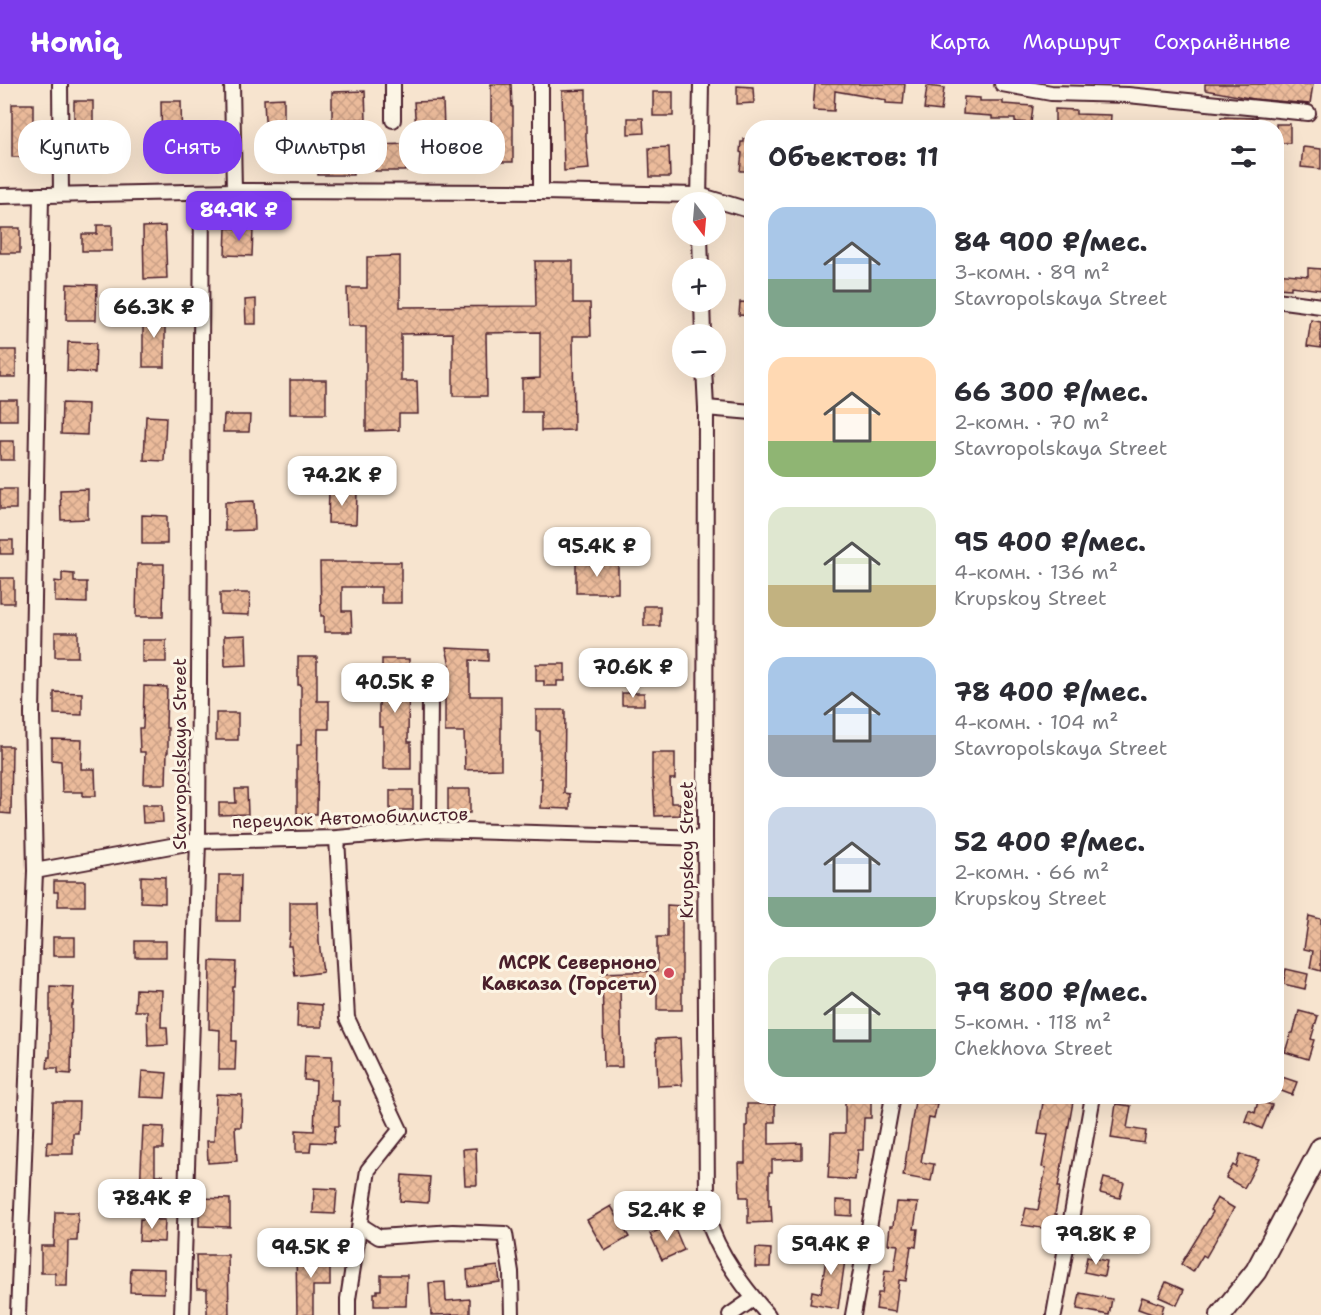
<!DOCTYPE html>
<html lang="ru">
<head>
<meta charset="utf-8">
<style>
	:root { --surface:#fff; --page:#f2f2f3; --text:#2b2b33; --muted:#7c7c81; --accent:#7c3aed }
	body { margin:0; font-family:"Shantell Sans",sans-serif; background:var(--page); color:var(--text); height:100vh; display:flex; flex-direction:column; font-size:22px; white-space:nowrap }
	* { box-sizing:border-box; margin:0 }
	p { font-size:20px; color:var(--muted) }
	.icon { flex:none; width:33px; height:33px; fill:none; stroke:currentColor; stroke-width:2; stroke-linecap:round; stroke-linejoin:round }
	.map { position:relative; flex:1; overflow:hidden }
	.panel { position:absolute; left:744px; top:36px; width:540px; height:984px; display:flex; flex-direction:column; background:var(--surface); border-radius:24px; box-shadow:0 6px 24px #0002 }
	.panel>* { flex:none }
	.hud { position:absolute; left:18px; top:36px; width:570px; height:54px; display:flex; gap:12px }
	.needle { width:39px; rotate:164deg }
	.controls { position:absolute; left:672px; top:108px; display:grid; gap:12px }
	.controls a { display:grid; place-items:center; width:54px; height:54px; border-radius:50%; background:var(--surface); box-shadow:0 6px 24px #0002; font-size:30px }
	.price { position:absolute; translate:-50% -51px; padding:0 14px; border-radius:12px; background:#fff; color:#222; font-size:20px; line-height:39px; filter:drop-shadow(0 2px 3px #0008) }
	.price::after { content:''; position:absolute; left:50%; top:36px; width:18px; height:14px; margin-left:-9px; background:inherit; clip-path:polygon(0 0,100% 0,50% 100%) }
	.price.current { background:var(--accent); color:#fff }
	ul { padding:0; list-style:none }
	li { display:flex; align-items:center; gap:18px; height:150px; padding:0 24px }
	li span { display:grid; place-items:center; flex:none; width:168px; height:120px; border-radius:18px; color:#555 }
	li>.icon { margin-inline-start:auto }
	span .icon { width:72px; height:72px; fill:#fffc; stroke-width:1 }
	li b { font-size:26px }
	h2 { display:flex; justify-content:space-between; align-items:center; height:72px; padding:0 24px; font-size:26px }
	.pill { padding:0 21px; border-radius:24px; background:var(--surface); box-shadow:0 6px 24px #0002; font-size:21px; line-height:54px }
	.pill.current { background:var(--accent); color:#fff }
	header { display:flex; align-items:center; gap:36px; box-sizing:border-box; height:84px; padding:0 30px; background:var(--accent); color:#fff }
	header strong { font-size:28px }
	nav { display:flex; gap:33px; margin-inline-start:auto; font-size:21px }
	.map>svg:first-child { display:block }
	.building { fill:url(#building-cross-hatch); stroke:#4a1f2b; stroke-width:1.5 }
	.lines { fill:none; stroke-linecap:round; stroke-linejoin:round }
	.minor-casing { stroke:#4a1f2b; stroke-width:18 }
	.secondary-casing { stroke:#4a1f2b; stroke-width:24 }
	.minor { stroke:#fcf5e5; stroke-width:14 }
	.secondary { stroke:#fcf5e5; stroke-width:20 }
	.poi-dot { fill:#d1495b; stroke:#fcf5e5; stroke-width:2 }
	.labels { text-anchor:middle; stroke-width:6; stroke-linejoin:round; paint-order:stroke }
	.street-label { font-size:18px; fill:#4a1f2b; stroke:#fcf5e5 }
	.poi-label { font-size:18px; font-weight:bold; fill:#4a1f2b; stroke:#fcf5e5; text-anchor:end }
</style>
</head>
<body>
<header>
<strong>Homiq</strong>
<nav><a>Карта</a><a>Маршрут</a><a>Сохранённые</a></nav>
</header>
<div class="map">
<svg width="1321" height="1231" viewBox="0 0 1321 1231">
	<defs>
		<pattern id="building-cross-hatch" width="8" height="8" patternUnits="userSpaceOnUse" patternTransform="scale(1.5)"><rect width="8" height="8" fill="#ebbb9b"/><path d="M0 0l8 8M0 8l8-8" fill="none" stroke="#cba086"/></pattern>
	</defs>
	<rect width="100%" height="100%" fill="#f7e4cf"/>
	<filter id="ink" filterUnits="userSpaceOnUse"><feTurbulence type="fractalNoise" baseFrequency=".0167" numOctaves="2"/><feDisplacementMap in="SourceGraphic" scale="12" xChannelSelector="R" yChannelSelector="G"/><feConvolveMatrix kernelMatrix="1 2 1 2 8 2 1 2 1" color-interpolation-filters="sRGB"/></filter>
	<g filter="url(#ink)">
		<g class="building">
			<path d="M491,0H511L512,23H513V78H491Z"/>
			<path d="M815,0H905L903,20L886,19V16L835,7L834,27L813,26Z"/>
			<path d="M1205,0H1313L1310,20L1254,15L1205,6Z"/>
			<path d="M737,2L753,3L754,19L737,20Z"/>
			<path d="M927,2L944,4L941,27L924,25Z"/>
			<path d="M586,6V55L589,85L564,87L562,7Z"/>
			<path d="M365,7L366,35L332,36V8Z"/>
			<rect x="653" y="8" width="20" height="24"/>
			<path d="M964,13L980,14V17H1003V20L1033,22L1031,39L1015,38V35H992V32L963,30Z"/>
			<path d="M284,14V37H265L264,15Z"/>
			<rect x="74" y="17" width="19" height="52"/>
			<path d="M161,17H181L182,72H162Z"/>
			<path d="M443,17L444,45L416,46L414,18Z"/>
			<rect x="12" y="20" width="21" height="53"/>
			<path d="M1055,25L1076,26V30L1111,31L1110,44H1055Z"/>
			<path d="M1221,33L1257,34V44H1221Z"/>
			<path d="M628,34H643L644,49L628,50Z"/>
			<rect x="1276" y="40" width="14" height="19"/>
			<path d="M446,52H463L464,84H447Z"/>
			<path d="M744,55H752V87H740L742,69L740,68L741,58H744Z"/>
			<path d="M265,56H283V74H259L258,57Z"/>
			<path d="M318,56L353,57V91H318Z"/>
			<path d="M406,60V87H375V61Z"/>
			<path d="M669,63L670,93H650L649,64Z"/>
			<path d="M1303,63L1321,65V85L1301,83Z"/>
			<path d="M97,141H112V167H82V150H97Z"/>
			<path d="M165,142L167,194L144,195L143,143Z"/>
			<rect x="0" y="144" width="20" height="25"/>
			<path d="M226,144L253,145L252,172L225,171Z"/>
			<path d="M400,172V223L536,222L535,177H573V219H590L591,252H573L574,346L541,347V328H522V295L540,294V248L486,249L487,312H453V249L401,250V297H417L418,330H399V346L366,347V242H348L347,204H367V173Z"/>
			<path d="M1308,184L1321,185V206L1291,202V205L1276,204V189L1308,192Z"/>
			<path d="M67,200L97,201L96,236H66Z"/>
			<path d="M256,215V240H246L245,216Z"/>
			<path d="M740,218L752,219V232L739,231Z"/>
			<rect x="143" y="227" width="22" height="56"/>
			<path d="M1311,236L1321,238V264L1307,262Z"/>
			<path d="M68,258L96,259L95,289L67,287Z"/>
			<rect x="0" y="266" width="16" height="27"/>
			<rect x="290" y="296" width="36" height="34"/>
			<rect x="0" y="316" width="17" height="20"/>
			<path d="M62,319L88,320L87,351L61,350Z"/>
			<path d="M224,331H250L249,348H223Z"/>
			<path d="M146,332L166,333L164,377L144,376Z"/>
			<rect x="0" y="357" width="14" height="19"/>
			<rect x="0" y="405" width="16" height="20"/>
			<path d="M88,405V435L61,436L60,406Z"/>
			<path d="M329,407L357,408L356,440L328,439Z"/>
			<path d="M254,417L255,446L225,447V418Z"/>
			<path d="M142,431L167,432V460H142Z"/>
			<rect x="0" y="456" width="13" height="14"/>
			<path d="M320,478H401V519H381V503H342V527H351L352,548H324V532H321Z"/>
			<rect x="576" y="478" width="42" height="31"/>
			<path d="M137,480H164L163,533H136Z"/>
			<path d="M62,489L74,490V498H87V519L55,518V497L62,498Z"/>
			<rect x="0" y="494" width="14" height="25"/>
			<path d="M220,509H250L249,531L220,530Z"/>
			<rect x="644" y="522" width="16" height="20"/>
			<rect x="55" y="548" width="23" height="25"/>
			<path d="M246,551L247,581L225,582L224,552Z"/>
			<rect x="142" y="556" width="24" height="22"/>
			<path d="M446,564L488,566V577L470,576V612H501V685L465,686L464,648H445V581H450Z"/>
			<path d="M298,573H317V617H329V645H318L317,730H297V661H301V601H298Z"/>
			<path d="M382,575H409L408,658H411V685H383V643H379V616H382Z"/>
			<path d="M536,580H565V597H557V602H544V597H536Z"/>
			<path d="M144,602L167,603L166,644H168V668H167L166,700H144L145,668H140L139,644H143Z"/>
			<path d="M54,608L82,609V631L54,630Z"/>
			<rect x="622" y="609" width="22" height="12"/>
			<path d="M536,626H565L564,709L570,710V725L541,724L542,694H540V647H536Z"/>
			<rect x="216" y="629" width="22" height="27"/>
			<path d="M52,655L82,656L81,685H95L96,712H83V708H62L61,677L52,676Z"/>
			<path d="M0,662H12L11,730L0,729Z"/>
			<path d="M652,669H675V695H670L671,719H680V731L655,732L653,695H652Z"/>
			<path d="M235,705H247L248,730L219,731V719H236Z"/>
			<rect x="448" y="705" width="22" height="24"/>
			<rect x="390" y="706" width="23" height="20"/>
			<path d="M142,721H162L163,738L143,739Z"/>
			<path d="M219,791H241L240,837H218Z"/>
			<path d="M141,792L165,793V819L141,818Z"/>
			<path d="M54,797H85V822H58V808H54Z"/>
			<path d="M290,818H318L319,858L323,888L295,892L291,862H288L290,849Z"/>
			<path d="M667,821L682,822V926H657V903L620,904L622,983H604L602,889L657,887V853H667Z"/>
			<path d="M1309,832L1321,835V887L1310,884L1313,867L1304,865Z"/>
			<rect x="53" y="853" width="22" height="19"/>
			<rect x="135" y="857" width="31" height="16"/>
			<path d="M210,877L236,878L235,903H233L232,957H236L235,986H219L220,946L209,945Z"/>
			<path d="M1286,885L1308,890L1305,905L1283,900Z"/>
			<path d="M50,902L74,903L73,921H72L71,990L58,989V984H47L48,973H50Z"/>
			<path d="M136,905L162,906L161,943H167L168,961L148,962L147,927H135Z"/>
			<path d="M298,919L322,921V943H297Z"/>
			<path d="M1299,927L1318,932L1311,955L1314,956L1308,975L1285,968L1291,949H1293Z"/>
			<path d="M680,954L682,1001L658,1002L656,955Z"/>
			<path d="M305,971L332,972L331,1017H339V1042H335L334,1059L311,1058L310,1068H296V1046L314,1047L316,997L304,996Z"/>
			<path d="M142,987L167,989L165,1014L140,1013Z"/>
			<path d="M1276,991L1297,998L1292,1011L1276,1005Z"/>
			<path d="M216,1010L242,1011L241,1043H235L237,1077L208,1079L207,1057H214Z"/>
			<path d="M845,1012H871V1034H864L863,1066H858L855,1096L828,1094L829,1079H830L831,1049H845Z"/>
			<path d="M1044,1012H1074L1058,1103H1060L1055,1130H1057L1054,1146L1022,1141L1026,1124L1038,1126L1046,1084L1042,1083L1048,1051L1038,1050Z"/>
			<path d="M915,1017L937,1020L934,1035L929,1034L921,1078L934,1080L931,1097L903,1092Z"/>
			<path d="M1258,1017L1272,1021L1262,1045L1245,1037L1249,1026L1255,1029Z"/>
			<path d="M53,1018H79L78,1049H73V1070H46L47,1058H52Z"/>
			<path d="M747,1020H775V1038H769V1060L802,1059V1075L772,1076V1088H769V1122L771,1121L772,1138L748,1139V1113H740L739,1079H745V1042H747Z"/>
			<path d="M1116,1020L1131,1022L1127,1044L1146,1047L1144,1059L1111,1054Z"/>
			<path d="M143,1042L164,1043L163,1065H155V1091H163V1107H140Z"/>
			<path d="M476,1064L477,1101H465L463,1065Z"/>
			<path d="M1240,1070L1259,1076L1244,1104L1226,1094L1233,1081L1236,1083Z"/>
			<path d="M402,1091L430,1093L428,1119L400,1117Z"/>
			<path d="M1104,1094L1124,1099L1120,1114L1100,1109Z"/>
			<path d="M314,1104L337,1105L335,1130L313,1129Z"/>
			<path d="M199,1114L230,1115V1143L199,1142Z"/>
			<path d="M1217,1114L1234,1124L1206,1173L1203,1171L1193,1188L1181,1180L1213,1128L1210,1126Z"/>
			<path d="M836,1116L852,1117V1132L836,1131Z"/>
			<path d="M896,1118L918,1119L914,1145H918L916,1163L911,1162L906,1197L899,1196L895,1228L876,1225L878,1209H882L885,1186L894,1187L898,1161L888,1160L890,1142H893Z"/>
			<path d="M611,1122L629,1153L605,1167L587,1136Z"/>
			<path d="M55,1128H78L77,1157H68L67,1202H55V1189H41V1162H54Z"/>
			<path d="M1095,1133L1119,1139L1115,1155L1091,1149Z"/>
			<path d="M140,1135L165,1136L164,1158L139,1157Z"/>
			<path d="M673,1140L684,1166L662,1176L650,1150Z"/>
			<path d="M822,1158L847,1162L838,1225L810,1220L812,1207L821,1209L826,1174L820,1173Z"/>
			<path d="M756,1164L771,1165L770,1183H755Z"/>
			<path d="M296,1169H330V1202H313V1231H297Z"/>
			<path d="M196,1171H228L229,1231H207V1205H197Z"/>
			<path d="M1087,1173L1107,1177L1104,1192L1084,1188Z"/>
			<path d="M498,1182L500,1198L468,1202L467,1186Z"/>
			<path d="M131,1184L164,1185V1209L130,1208Z"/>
			<path d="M381,1191H407L406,1222H374V1209H377V1206H381Z"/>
			<path d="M445,1198L446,1217L470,1215V1230L431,1231L429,1199Z"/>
			<path d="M1166,1198L1184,1206L1177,1221L1159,1213Z"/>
			<path d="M1080,1209L1112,1215L1109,1231L1077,1225Z"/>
			<path d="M1142,1213L1164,1221L1161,1231H1155L1138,1225Z"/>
		</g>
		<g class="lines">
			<g class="minor-casing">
				<g id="minor">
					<path d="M60,0L61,110"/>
					<path d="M232,0L234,107"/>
					<path d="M393,0V36"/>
					<path d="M1002,0L1051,9L1128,11L1308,29"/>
					<path d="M541,108V0"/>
					<path d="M0,112L234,107L541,108L699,111L752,127"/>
					<path d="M699,118L701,0"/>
					<path d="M700,152L701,184"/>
					<path d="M1276,216L1321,222"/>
					<path d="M702,218L703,250"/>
					<path d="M704,284L706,324L705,754L707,1119C709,1128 709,1139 712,1147C724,1178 746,1206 768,1231"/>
					<path d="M706,324L752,328"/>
					<path d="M429,746L430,613"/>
					<path d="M337,754L347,934L400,1046L368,1086L348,1215V1231"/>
					<path d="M35,787L198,757L337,754L429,746L705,754"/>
					<path d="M360,1141L379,1153L453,1148L505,1150L511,1188L512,1231"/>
					<path d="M18,1231L35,787L32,630L41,111"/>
					<path d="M182,1231L198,757L202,109"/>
					<path d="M730,1231L753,1215"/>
					<path d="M853,1231L893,1012"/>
					<path d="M1054,1231L1093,1012"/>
				</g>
			</g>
			<g class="secondary-casing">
				<path id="secondary" d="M1221,1231L1256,1187L1321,1064"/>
			</g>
			<use href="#minor" class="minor"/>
			<use href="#secondary" class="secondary"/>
		</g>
	</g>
	<circle class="poi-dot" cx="669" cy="889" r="6"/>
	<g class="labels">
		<g class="street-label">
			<text transform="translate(180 670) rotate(-90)" y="6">Stavropolskaya Street</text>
			<text transform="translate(350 734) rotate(-2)" y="6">переулок Автомобилистов</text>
			<text transform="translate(687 766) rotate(-90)" y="6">Krupskoy Street</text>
		</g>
		<g class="poi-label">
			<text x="657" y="885">МСРК Северноно<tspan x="657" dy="21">Кавказа (Горсети)</tspan></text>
		</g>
	</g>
</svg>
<div class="controls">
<a><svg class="needle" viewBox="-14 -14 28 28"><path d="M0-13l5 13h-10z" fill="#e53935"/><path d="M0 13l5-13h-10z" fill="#7c7c81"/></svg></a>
<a>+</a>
<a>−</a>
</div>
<b class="price current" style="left:239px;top:158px">84.9K ₽</b>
<b class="price" style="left:154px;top:255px">66.3K ₽</b>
<b class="price" style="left:342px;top:423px">74.2K ₽</b>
<b class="price" style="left:597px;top:494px">95.4K ₽</b>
<b class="price" style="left:633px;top:615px">70.6K ₽</b>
<b class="price" style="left:395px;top:630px">40.5K ₽</b>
<b class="price" style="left:152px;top:1146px">78.4K ₽</b>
<b class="price" style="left:667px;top:1158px">52.4K ₽</b>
<b class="price" style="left:1096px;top:1182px">79.8K ₽</b>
<b class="price" style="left:831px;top:1192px">59.4K ₽</b>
<b class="price" style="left:311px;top:1195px">94.5K ₽</b>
<div class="hud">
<a class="pill">Купить</a>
<a class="pill current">Снять</a>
<a class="pill">Фильтры</a>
<a class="pill">Новое</a>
</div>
<section class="panel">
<h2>Объектов: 11<svg class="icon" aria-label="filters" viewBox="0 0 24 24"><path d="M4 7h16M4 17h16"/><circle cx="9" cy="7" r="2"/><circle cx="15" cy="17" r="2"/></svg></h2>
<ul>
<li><span style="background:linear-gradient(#a9c7e8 60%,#7fa58c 0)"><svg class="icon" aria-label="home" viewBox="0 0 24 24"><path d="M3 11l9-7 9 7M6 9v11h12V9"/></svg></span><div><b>84 900 ₽/мес.</b><p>3-комн. · 89 m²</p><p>Stavropolskaya Street</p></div></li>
<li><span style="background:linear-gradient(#ffd9b3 70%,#8fb573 0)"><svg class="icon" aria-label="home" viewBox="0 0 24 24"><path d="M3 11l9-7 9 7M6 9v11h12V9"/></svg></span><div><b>66 300 ₽/мес.</b><p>2-комн. · 70 m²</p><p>Stavropolskaya Street</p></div></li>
<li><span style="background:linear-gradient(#dfe7d0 65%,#c2b280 0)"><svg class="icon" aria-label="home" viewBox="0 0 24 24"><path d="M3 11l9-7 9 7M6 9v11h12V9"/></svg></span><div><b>95 400 ₽/мес.</b><p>4-комн. · 136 m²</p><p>Krupskoy Street</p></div></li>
<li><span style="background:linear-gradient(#a9c7e8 65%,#9aa5b1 0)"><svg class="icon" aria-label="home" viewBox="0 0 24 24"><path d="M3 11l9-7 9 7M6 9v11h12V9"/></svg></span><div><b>78 400 ₽/мес.</b><p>4-комн. · 104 m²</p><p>Stavropolskaya Street</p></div></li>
<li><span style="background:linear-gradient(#c9d6e8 75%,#7fa58c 0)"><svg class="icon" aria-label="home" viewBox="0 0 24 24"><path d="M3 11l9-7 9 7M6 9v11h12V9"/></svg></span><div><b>52 400 ₽/мес.</b><p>2-комн. · 66 m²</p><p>Krupskoy Street</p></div></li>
<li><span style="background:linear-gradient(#dfe7d0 60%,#7fa58c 0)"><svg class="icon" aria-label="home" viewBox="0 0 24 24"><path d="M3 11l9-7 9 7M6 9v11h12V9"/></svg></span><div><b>79 800 ₽/мес.</b><p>5-комн. · 118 m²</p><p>Chekhova Street</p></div></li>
</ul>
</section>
</div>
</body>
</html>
